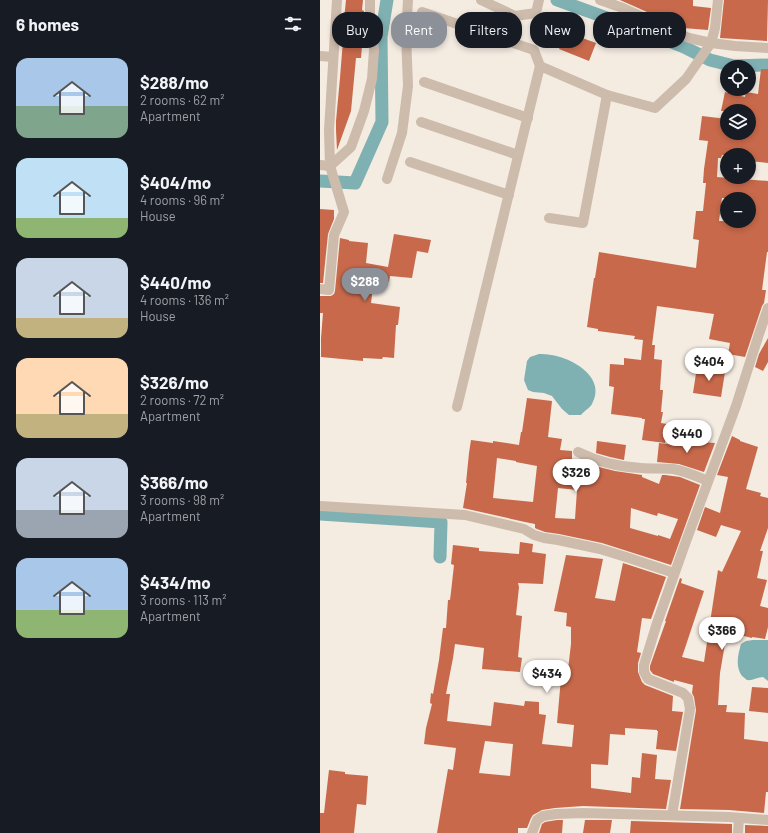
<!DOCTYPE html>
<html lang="en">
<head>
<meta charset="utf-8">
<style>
	:root { --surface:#171b24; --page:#242831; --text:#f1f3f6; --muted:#9ea1a6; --accent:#8c9099 }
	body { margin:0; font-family:Barlow,sans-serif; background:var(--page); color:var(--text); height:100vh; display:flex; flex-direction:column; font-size:15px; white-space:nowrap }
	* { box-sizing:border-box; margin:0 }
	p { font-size:13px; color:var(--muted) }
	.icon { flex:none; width:22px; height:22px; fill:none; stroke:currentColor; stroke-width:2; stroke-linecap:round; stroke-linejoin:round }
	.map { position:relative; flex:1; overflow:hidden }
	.details { display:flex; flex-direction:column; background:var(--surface); width:320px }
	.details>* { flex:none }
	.guide { position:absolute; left:12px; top:12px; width:376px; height:36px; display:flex; gap:8px }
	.buttons { position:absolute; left:400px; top:60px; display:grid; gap:8px }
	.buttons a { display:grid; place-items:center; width:36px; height:36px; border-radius:50%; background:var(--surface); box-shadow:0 2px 6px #0003; font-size:20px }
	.price { position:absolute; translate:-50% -34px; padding:0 9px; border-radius:14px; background:#fff; color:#222; font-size:13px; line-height:26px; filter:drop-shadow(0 1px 2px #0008) }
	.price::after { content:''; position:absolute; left:50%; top:24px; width:12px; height:9px; margin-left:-6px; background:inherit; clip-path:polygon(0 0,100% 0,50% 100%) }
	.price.current { background:var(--accent); color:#fff }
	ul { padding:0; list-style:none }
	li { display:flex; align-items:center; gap:12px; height:100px; padding:0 16px }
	li span { display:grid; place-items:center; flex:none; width:112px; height:80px; border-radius:12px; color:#555 }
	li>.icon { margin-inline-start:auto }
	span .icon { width:48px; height:48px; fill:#fffc; stroke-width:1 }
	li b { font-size:17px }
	h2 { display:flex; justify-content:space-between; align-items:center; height:48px; padding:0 16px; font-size:17px }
	.tag { padding:0 14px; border-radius:16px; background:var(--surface); box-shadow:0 2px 6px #0003; font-size:14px; line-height:36px }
	.tag.current { background:var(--accent); color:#fff }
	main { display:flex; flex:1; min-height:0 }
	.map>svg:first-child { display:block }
	.water { fill:#7fb0b2 }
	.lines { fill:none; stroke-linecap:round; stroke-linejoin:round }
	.canal { stroke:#7fb0b2; stroke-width:13 }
	.building { fill:#c8694b; fill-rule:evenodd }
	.minor { stroke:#cdbbac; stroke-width:10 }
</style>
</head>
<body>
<main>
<section class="details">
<h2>6 homes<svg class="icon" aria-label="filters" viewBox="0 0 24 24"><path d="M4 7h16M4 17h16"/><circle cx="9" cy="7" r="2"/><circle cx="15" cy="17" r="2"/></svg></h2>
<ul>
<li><span style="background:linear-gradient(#a9c7e8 60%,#7fa58c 0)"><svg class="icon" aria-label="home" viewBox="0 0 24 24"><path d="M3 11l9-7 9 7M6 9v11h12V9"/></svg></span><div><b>$288/mo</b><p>2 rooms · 62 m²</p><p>Apartment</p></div></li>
<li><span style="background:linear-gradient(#bfe0f5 75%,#8fb573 0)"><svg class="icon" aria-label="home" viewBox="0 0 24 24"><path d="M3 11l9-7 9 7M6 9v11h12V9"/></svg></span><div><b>$404/mo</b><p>4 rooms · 96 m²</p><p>House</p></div></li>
<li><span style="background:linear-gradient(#c9d6e8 75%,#c2b280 0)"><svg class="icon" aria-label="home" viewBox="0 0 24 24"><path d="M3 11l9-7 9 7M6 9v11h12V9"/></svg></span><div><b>$440/mo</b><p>4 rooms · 136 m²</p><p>House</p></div></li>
<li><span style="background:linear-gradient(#ffd9b3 70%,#c2b280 0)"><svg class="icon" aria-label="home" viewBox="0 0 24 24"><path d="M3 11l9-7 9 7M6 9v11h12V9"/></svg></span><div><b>$326/mo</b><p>2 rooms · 72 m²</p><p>Apartment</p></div></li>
<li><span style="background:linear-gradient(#c9d6e8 65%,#9aa5b1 0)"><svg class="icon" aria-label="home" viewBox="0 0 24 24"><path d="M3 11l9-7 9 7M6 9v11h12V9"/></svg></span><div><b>$366/mo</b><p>3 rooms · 98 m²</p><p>Apartment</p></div></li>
<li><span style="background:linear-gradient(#a9c7e8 65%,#8fb573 0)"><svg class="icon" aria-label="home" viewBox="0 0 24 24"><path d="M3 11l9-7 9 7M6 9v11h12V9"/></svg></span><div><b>$434/mo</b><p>3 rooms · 113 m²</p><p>Apartment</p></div></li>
</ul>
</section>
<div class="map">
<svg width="448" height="833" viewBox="0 0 448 833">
	<rect width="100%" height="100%" fill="#f4ebe1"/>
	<g class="water">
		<path d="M219,354C223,354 227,354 231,355C253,358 287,378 272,404C270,408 264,411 261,415H249L242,409L232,396L224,393L213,392L208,390L204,380L207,361L210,357Z"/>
		<path d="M433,640H448V681L443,677C438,677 432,681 427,680C425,679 424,677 422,676C415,666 418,655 421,644L426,641Z"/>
	</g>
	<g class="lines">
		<g class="canal">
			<path d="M237,0L326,32L364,47L390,60L414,66L448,65"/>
			<path d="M0,181L35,183L62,122L61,37L67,0"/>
			<path d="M0,514L121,522L120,557"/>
		</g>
	</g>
	<g class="building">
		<path d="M26,0H43L42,10L44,11V23L41,58H36L31,111L17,150L16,130V121L20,78L23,40H22Z"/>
		<path d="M300,0H373V6L391,8L388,30L363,28Z"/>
		<path d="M404,0H448L447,41L400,38Z"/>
		<path d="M246,32L276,43L269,61L239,49Z"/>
		<path d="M441,69H448V163L429,161V155H402L401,158H398L397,177L448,181V252H447L442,290H446L444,303L442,306L425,357L408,354L410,343L389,339L394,314L337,306L332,345H335L334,359L342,360L340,390H343L341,412H343L341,423L347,424L345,443L322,440L325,419H322V418L291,414L294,387L289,386L290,364L304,365V358L321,360L323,340L314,339L315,336L278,331V329L267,327L274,278H275L279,252L376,268L379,240L373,239L376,211H383L386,183H383L384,169L388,141L379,140L382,116L407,119V133H429V111H401L405,92L425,97L426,92L438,94ZM402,198L429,199V221H399Z"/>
		<path d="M0,209L14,210V219L8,234L3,283H0Z"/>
		<path d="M74,234L111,240L108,253L97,251L92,278L70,276L69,282L54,279L51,303L80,307L78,325H76L74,358L63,357L62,359L43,358V361L1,357V338L3,313H0V296H11L14,294L15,291L20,238L29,240V241L48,243L46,263L68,267Z"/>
		<path d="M448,338V362L443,371L435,367L439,354Z"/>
		<path d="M377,367L405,372L401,397L373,393Z"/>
		<path d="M207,398L232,401L228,437L242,439L240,450L252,451V460L262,461L279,467L295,471L322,475V477L339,484L342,475H345L360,477L380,485L351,565L282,543L239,534L225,532L217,529L215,528V524L205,522L143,508L147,483H146L149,453L151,440L173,443V441L199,445L201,432H202ZM177,458L196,461V462L217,466L213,502L173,498ZM238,488L257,490L255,519L235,518ZM311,508L337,516L338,513L358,519L350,539L338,535V536L310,528Z"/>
		<path d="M412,436L420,440V441L438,447L426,489L441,493L440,496L448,498V528L440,551H443L437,578L447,580L440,606L448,608V627L445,639L432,637V638L407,632L400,673L398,705H407L406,712L425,713L424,739L448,742V792H446L444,813L409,810L360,809L376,710L374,697L372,693L373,685L354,680V682L333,674L330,670V666L346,621H345L360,578L362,579L361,583L384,591L362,657L384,662L398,570L402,572L421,531L401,525L396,537L377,530L385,507L400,513L408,477L397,475Z"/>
		<path d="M277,441L306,445L304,460L290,457L276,453Z"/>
		<path d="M367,441L395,443L384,472L359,464L337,462L339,443L366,446Z"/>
		<path d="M200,542L213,544L212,552L226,554L223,584L198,583L199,587L196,615L202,616L198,657L202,658L200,672L162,669L164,648L135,644L133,658L126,694H130L127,721L171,726L174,702L204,706L205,701L219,702V714L226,715L222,744L252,747L254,725L237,723L241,678H247L251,644V627L246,626L247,613L234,611L246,555L283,559L275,598L295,601L303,563L346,577L331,619L322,618L317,652L321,653L318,663V672L322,682L325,685L353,696L352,711L363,712L356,751L336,749L338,731H337V730L305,728V735L290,734L288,765L271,764V788L311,793L312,777L320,778L322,753L337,755L335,779L351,780L346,809L263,806L235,808L222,810L213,815L211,818L207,828H198V833H117L128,769L133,770L136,748L104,744L106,728L112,704L110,703L111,693L113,694L119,660L123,628H126L128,600H130L131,592L134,565L131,564L133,545L159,548V551L199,554ZM165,741L193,744L190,776L159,773Z"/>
		<path d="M432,687L448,688V713L429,711Z"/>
		<path d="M9,770L25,772V774L48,776L46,805L37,804L34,833H0V813H4Z"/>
		<path d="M237,820H243L242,833H219L222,824L225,822Z"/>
		<path d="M265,820H292L290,833H263Z"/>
		<path d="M311,821L412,824V833H310Z"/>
		<path d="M425,825L448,826V833H425Z"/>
	</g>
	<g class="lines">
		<g class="minor">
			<path d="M161,0L195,16L216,13L219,0"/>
			<path d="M280,0L303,8L369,38L391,43L415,46L448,48"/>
			<path d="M102,12L214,50L220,66"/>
			<path d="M0,56L13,57"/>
			<path d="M104,82L208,118"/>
			<path d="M101,122L198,155"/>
			<path d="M90,162L189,195"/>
			<path d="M0,165L10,166L31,147L44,111L52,79L54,50L50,16V0"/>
			<path d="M67,179L82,133L88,86L86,35L88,0"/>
			<path d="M229,218L263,223L287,95L335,108L366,79L391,43L395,28L398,0"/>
			<path d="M0,289L9,290L14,235L24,212L10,166L9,130L17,0"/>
			<path d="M137,407L220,66L287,95"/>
			<path d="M258,452C278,462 299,467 321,468C332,469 342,468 353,469C365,471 376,476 388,481"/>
			<path d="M0,506L145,515L204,529L214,535L224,538L238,540L280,549L306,557L354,573"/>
			<path d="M352,815L370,709L368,698L363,693L328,679L324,672V665L337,623L365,544L416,406L439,334L448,308"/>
			<path d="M212,833L217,820L223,816L236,814L263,813L409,817L448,820"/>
			<path d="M418,833L419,818"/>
		</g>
	</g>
</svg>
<div class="buttons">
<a><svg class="icon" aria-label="locate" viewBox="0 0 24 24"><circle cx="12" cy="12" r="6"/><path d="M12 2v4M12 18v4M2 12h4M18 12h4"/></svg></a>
<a><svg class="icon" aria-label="layers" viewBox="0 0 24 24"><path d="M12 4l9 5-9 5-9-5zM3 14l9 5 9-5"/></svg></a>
<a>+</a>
<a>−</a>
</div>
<b class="price current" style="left:45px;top:302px">$288</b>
<b class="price" style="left:389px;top:382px">$404</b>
<b class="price" style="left:367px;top:454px">$440</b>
<b class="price" style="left:256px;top:493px">$326</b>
<b class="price" style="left:402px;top:651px">$366</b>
<b class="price" style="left:227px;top:694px">$434</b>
<div class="guide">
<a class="tag">Buy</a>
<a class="tag current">Rent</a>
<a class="tag">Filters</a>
<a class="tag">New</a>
<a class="tag">Apartment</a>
</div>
</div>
</main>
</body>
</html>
